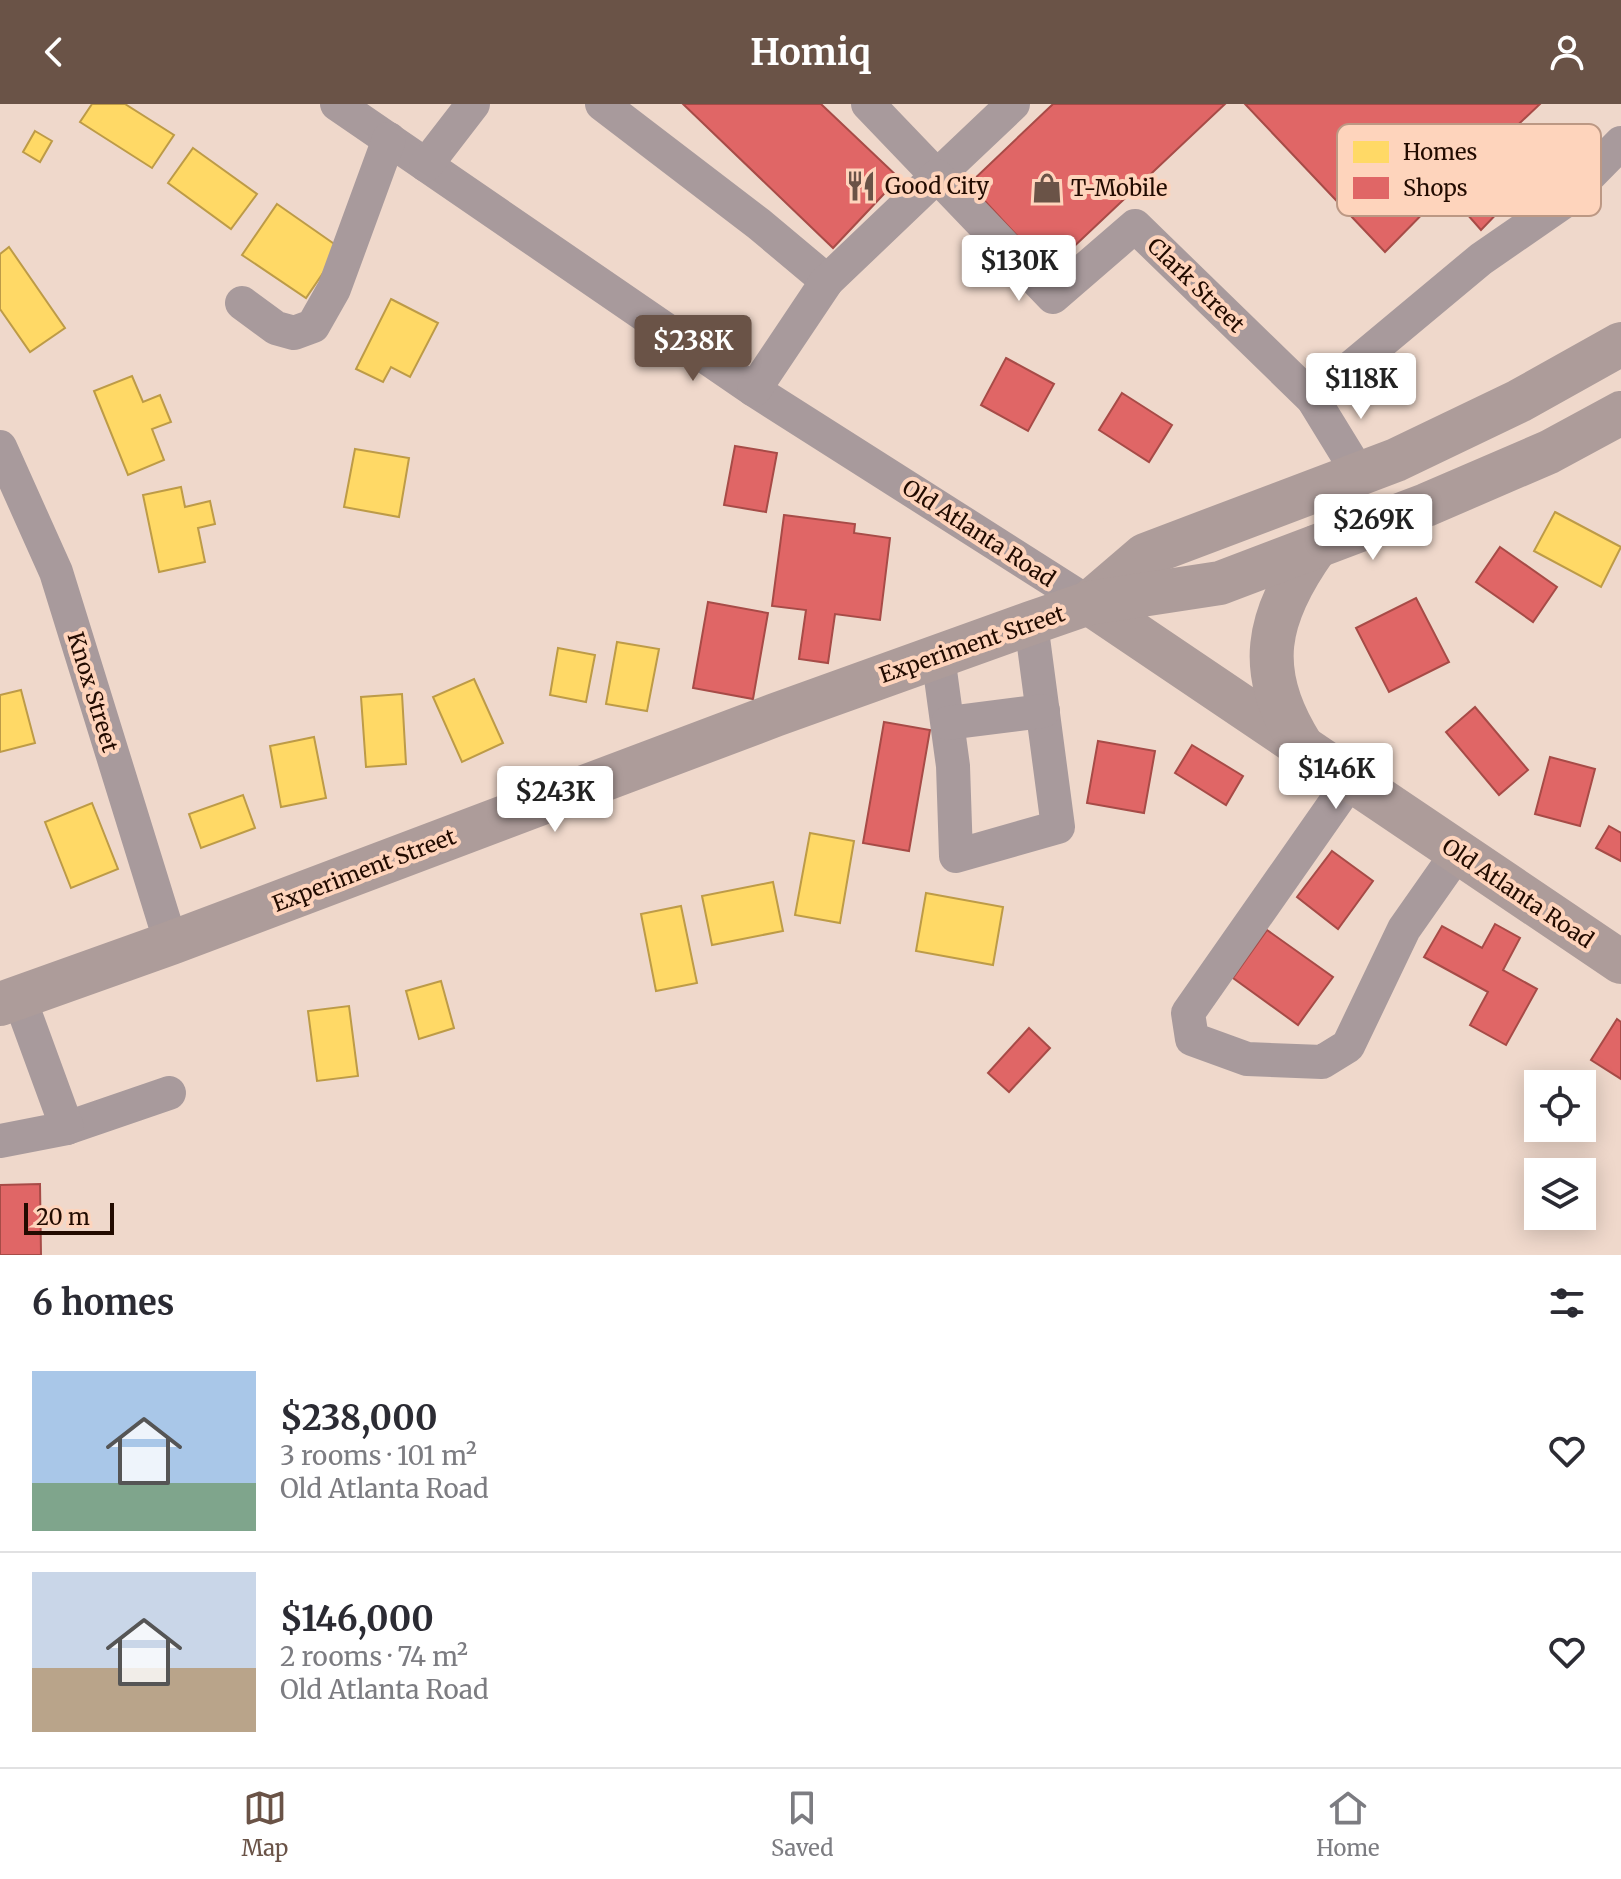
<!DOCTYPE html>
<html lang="en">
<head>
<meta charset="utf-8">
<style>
	:root { --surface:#fff; --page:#f7f7f7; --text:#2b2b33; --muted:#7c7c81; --line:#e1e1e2; --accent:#6a5347 }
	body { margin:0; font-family:Merriweather,serif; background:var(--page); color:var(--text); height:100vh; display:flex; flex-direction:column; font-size:30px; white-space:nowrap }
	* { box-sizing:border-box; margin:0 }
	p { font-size:26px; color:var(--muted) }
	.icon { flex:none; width:44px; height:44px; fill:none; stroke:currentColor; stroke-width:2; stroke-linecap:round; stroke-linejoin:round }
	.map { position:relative; height:1151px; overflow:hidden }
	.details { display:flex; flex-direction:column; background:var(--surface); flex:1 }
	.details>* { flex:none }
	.controls { position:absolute; left:1524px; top:966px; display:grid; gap:16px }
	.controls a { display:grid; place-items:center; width:72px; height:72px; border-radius:0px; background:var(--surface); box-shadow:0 4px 20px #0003; font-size:40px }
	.scale { position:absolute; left:24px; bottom:20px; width:90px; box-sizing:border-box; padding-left:8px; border:4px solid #220b00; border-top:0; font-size:22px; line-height:28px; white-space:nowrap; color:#220b00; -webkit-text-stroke:6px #fed4bc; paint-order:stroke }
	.price { position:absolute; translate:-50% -68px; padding:0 18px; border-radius:8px; background:#fff; color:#222; font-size:26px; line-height:52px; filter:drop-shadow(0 2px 4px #0008) }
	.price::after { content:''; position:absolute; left:50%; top:48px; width:24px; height:18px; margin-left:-12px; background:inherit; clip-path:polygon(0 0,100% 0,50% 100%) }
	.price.current { background:var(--accent); color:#fff }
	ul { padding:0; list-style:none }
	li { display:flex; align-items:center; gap:24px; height:200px; padding:0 32px }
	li+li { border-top:2px solid var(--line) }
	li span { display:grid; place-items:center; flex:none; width:224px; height:160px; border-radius:0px; color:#555 }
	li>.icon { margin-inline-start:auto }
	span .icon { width:96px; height:96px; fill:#fffc; stroke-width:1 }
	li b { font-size:34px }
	h2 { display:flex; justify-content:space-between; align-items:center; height:96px; padding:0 32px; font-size:34px }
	header { display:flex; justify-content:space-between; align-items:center; height:104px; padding:0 32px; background:var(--accent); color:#fff; font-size:36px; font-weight:700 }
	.dock { display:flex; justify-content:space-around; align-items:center; height:112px; border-top:2px solid var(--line); background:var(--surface); font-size:22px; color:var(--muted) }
	.dock a { display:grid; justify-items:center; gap:4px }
	.dock .current { color:var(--accent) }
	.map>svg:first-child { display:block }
	.homes { fill:#ffd966; stroke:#bd9b47; stroke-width:2 }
	.shops { fill:#e06666; stroke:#a74b47; stroke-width:2 }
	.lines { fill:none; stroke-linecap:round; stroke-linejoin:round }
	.minor { stroke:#a89a9c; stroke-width:34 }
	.major { stroke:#ad9c9a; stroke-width:44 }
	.labels { text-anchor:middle; stroke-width:8; stroke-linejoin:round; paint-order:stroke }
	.poi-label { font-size:22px; fill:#220b00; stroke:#fed4bc; text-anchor:start }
	.street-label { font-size:22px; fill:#220b00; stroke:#fed4bc }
	.key { fill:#fed4bc; stroke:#bc9884; stroke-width:2 }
	.key-label { font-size:22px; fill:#220b00 }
</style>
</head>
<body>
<header><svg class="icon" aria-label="back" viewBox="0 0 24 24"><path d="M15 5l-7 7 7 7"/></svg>Homiq<svg class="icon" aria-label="person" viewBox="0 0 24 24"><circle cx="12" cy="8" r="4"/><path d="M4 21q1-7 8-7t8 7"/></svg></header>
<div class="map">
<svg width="1621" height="1151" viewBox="0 0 1621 1151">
	<rect width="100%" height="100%" fill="#efd8cb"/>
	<g class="homes">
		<path d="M92,0H125L174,31L152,64L80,18Z"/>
		<path d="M35,27L52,37L40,58L23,48Z"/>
		<path d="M193,44L257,90L231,125L168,79Z"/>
		<path d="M277,100L340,144L306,194L242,151Z"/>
		<path d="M9,143L65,224L30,248L0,205V150Z"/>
		<path d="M391,195L438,219L410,273L391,263L383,278L356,265Z"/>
		<path d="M132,272L143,298L160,291L171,318L152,325L164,356L128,371L94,287Z"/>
		<path d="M355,345L409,354L399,413L344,403Z"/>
		<path d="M181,383L185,403L210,397L215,420L198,424L205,458L159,468L143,391Z"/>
		<path d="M1555,408L1621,443L1601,483L1534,447Z"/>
		<path d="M617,538L659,545L647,607L606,600Z"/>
		<path d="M558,544L595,551L586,598L550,591Z"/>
		<path d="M474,575L503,639L462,658L433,593Z"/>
		<path d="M21,586L35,639L0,648V591Z"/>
		<path d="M402,590L406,660L366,663L361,593Z"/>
		<path d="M314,633L326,694L281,703L270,642Z"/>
		<path d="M243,691L255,724L201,744L189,710Z"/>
		<path d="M92,699L118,765L71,784L45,718Z"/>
		<path d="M810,729L854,737L840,819L795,811Z"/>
		<path d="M773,778L783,827L712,841L702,792Z"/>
		<path d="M926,789L1003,803L993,861L916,847Z"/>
		<path d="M681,802L697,879L656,887L641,810Z"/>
		<path d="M441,877L454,924L419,935L406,887Z"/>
		<path d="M349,902L358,972L317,977L308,907Z"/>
	</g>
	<g class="shops">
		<path d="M683,0H821L899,74L833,144Z"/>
		<path d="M1053,0H1225L1049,166L969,80Z"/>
		<path d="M1245,0H1540L1503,35L1536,69L1481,126L1446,86L1385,148Z"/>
		<path d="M1006,254L1054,280L1028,327L981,301Z"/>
		<path d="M1122,289L1172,321L1149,358L1099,326Z"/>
		<path d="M735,342L777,349L766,408L724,401Z"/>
		<path d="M784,411L855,420L854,429L890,434L880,516L835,510L828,559L799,555L806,506L772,502Z"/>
		<path d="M1500,443L1557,483L1533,518L1476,478Z"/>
		<path d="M1416,494L1449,558L1389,588L1356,524Z"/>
		<path d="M708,498L768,509L753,595L693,584Z"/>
		<path d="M1475,603L1528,666L1499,691L1446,628Z"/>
		<path d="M884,618L930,626L909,747L863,739Z"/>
		<path d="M1098,637L1155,647L1144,709L1087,699Z"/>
		<path d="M1192,641L1243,672L1226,701L1175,669Z"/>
		<path d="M1550,653L1595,665L1580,722L1535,710Z"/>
		<path d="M1609,722L1621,729V757L1596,744Z"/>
		<path d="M1332,747L1373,777L1338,825L1297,793Z"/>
		<path d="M1495,820L1520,834L1503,866L1537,885L1506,941L1470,921L1488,888L1424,853L1442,822L1482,844Z"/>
		<path d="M1267,826L1333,873L1298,921L1233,874Z"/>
		<path d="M1617,915L1621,918V975L1591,956Z"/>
		<path d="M1029,924L1050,944L1009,988L988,969Z"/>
		<path d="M40,1080L41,1151H0V1081Z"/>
	</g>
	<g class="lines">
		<g class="minor">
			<path d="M337,0L754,286L1089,499"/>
			<path d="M602,0L759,120L827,177"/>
			<path d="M868,0L937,72L1013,0"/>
			<path d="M426,61L473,0"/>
			<path d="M242,199L276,224L294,229L313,222L334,185L389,35"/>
			<path d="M754,286L827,177L937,72L1053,193L1135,122L1313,295L1359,370"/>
			<path d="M1313,295L1481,155L1562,99L1621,39"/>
			<path d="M0,343L56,468L171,839"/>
			<path d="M938,552L953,662L956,752L1058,723L1031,519"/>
			<path d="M948,619L1043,607"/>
			<path d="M1351,676L1188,909L1192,935L1247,955L1322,958L1348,942L1404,825L1458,748"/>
			<path d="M67,1024L169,989"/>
			<path d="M0,1037L67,1024L19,893"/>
		</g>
		<g class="major">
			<path d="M1089,499L1621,858"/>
			<path d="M1089,499L1145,451L1396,356L1519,297L1621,240"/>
			<path d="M1302,642C1254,567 1266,513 1316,443"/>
			<path d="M0,900L171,839L775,611L1031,519L1089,499L1220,479L1426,401L1549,348L1621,309"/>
		</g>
	</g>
	<defs>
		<g id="restaurant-bare" transform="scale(2.4)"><path d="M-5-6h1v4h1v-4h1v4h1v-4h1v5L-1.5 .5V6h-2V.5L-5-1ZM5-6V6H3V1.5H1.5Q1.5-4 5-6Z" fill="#6a5347" stroke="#fed4bc" stroke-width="2.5" paint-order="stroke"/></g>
		<g id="shop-bare" transform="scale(2.4)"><path d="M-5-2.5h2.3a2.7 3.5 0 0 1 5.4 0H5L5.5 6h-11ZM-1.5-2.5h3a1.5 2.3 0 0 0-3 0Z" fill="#6a5347" stroke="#fed4bc" stroke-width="2.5" paint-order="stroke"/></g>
	</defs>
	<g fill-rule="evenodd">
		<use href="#restaurant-bare" x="861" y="82"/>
		<use href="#shop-bare" x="1047" y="84"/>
	</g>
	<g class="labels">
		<g class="poi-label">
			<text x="885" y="90">Good City</text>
			<text x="1071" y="92">T-Mobile</text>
		</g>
		<g class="street-label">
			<text transform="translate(1196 181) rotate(44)" y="8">Clark Street</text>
			<text transform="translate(979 429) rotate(33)" y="8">Old Atlanta Road</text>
			<text transform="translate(972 540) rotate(-19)" y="8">Experiment Street</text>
			<text transform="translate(93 588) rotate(73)" y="8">Knox Street</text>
			<text transform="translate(364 766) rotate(-21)" y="8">Experiment Street</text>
			<text transform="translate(1518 789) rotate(34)" y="8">Old Atlanta Road</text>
		</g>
	</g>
	<rect x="1337" y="20" width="264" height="92" rx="12" class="key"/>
	<rect x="1353" y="37" width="36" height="22" fill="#ffd966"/>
	<rect x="1353" y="73" width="36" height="22" fill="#e06666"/>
	<g class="key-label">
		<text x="1403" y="56">Homes</text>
		<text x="1403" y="92">Shops</text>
	</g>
</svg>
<div class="controls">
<a><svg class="icon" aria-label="locate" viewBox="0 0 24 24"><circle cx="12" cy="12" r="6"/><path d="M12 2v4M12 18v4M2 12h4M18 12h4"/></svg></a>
<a><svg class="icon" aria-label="layers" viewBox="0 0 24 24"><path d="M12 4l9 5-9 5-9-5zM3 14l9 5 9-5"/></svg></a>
</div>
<div class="scale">20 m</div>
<b class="price" style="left:1019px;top:199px">$130K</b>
<b class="price current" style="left:693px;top:279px">$238K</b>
<b class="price" style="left:1361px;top:317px">$118K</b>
<b class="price" style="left:1373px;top:458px">$269K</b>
<b class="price" style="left:1336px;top:707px">$146K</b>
<b class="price" style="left:555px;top:730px">$243K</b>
</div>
<section class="details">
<h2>6 homes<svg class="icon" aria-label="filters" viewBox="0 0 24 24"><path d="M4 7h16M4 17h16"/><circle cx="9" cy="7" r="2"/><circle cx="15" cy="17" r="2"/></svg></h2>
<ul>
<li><span style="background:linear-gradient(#a9c7e8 70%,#7fa58c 0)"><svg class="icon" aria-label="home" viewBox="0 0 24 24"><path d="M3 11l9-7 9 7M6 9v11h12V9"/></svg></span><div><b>$238,000</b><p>3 rooms · 101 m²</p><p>Old Atlanta Road</p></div><svg class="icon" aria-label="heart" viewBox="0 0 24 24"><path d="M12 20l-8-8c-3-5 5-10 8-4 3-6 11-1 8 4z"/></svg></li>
<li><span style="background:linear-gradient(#c9d6e8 60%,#b9a48a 0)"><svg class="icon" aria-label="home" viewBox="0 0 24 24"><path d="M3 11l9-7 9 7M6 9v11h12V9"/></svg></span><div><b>$146,000</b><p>2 rooms · 74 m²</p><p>Old Atlanta Road</p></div><svg class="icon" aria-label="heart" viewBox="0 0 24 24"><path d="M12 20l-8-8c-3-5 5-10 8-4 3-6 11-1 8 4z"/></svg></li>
</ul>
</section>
<nav class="dock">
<a class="current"><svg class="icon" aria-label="map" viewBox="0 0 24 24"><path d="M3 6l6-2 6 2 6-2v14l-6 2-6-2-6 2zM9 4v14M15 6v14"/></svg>Map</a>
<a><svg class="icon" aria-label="saved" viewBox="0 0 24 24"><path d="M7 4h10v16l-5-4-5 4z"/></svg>Saved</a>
<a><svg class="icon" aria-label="home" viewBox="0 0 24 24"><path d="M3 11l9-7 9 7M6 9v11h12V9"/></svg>Home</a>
</nav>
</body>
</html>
